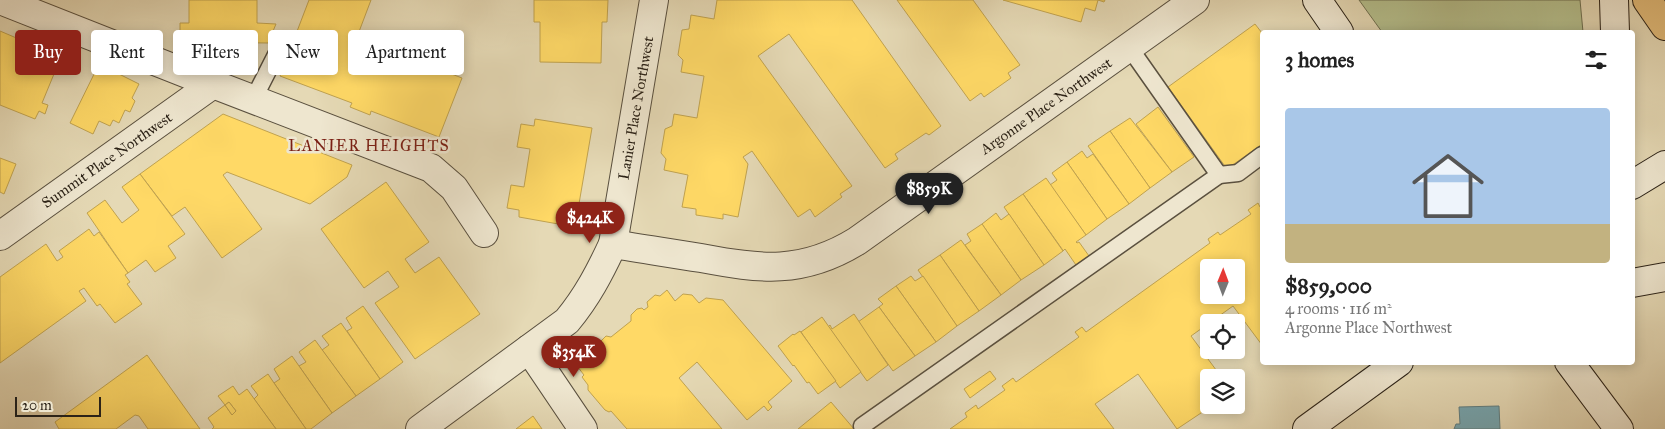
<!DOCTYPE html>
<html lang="en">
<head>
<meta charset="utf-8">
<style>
	:root { --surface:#fff; --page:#f6f6f6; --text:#222; --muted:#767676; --accent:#8f2418 }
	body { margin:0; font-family:"IM FELL Great Primer",serif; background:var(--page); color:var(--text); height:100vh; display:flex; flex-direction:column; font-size:19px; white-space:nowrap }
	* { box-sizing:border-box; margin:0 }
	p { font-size:16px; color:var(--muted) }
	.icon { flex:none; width:28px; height:28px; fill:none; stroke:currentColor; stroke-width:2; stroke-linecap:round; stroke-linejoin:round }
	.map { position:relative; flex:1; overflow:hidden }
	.side { position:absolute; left:1260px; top:30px; width:375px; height:335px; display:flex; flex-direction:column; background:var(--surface); border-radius:5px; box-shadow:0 2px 12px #0003 }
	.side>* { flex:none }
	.hud { position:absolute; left:15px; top:30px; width:475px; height:45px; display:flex; gap:10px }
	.needle { width:32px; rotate:1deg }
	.controls { position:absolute; left:1200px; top:259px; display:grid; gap:10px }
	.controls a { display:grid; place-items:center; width:45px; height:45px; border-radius:5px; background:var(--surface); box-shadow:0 2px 12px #0003; font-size:25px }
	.scale { position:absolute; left:15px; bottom:12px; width:86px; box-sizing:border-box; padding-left:5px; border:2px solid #2c2318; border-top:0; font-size:14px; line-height:18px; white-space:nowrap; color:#2c2318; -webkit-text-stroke:4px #eee6cf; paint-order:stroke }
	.price { position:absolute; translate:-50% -42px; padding:0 11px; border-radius:18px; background:var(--accent); color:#fff; font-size:16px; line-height:32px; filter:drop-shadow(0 1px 2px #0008) }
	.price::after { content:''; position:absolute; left:50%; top:30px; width:15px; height:11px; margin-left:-8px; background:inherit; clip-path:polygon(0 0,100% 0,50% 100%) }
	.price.active { background:#222; color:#fff }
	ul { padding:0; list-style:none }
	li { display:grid; align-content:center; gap:10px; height:265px; padding:0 25px }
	li span { display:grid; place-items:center; height:155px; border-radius:5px; color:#555 }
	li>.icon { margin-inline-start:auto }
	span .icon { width:90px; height:90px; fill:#fffc; stroke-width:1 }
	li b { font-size:21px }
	h2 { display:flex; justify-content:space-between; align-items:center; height:60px; padding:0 25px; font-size:21px }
	.pill { padding:0 18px; border-radius:5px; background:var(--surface); box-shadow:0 2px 12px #0003; font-size:18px; line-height:45px }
	.pill.active { background:var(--accent); color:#fff }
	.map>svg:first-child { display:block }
	.green { fill:#b5bf8d; stroke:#707152 }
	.homes { fill:#ffd966; stroke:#c0a24f; fill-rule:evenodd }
	.public { fill:#76a5af; stroke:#607e82 }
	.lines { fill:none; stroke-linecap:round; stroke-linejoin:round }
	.lane-casing { stroke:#5a503f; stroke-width:19 }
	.street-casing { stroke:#5a503f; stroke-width:30 }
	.secondary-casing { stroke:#2c2318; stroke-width:30 }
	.primary-casing { stroke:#2c2318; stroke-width:30 }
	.lane { stroke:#eee6cf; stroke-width:16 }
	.street { stroke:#eee6cf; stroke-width:28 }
	.secondary { stroke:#eee6cf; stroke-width:28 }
	.primary { stroke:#e2bc7a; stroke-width:28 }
	.labels { text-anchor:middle; stroke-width:5; stroke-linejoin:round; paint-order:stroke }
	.street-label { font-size:15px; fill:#2c2318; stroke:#eee6cf }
	.neighbourhood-label { font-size:16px; letter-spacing:1px; fill:#7a1f14; stroke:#eee6cf }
</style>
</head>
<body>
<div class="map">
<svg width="1665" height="429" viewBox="0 0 1665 429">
	<rect width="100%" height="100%" fill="#e5d9b5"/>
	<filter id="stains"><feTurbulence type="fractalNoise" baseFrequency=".004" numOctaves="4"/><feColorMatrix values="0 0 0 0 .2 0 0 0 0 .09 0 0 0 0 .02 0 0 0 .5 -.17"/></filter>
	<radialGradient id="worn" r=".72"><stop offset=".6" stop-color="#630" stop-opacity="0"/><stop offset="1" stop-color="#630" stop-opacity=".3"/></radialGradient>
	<path class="green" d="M1359,0H1580L1583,32H1382Z"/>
	<g class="homes">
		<path d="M189,0H257V23L276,24L268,43L180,42V23H189Z"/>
		<path d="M309,0H371L357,37L380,46L382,42L403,50L402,55L462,78L439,137L371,111L370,115L350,107L352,103L280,76L286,61L281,59L286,45L291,47Z"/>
		<path d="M534,0H608L607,22H602L601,63L540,62V22H534Z"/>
		<path d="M717,0H852L941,126L929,135L926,133L895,154L898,159L885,168L789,34L758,56L852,186L840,194L842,197L815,217L810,209L798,217L752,151L743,157L748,164L738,217L723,214V219L696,215V209L682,207L688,175L664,170L666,159L661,153L665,129L672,126L674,114L697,118L704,76L681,72L683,60L678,55L682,30L689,29L691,15L714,19Z"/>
		<path d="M897,0H973L1020,65L1008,73L1011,78L984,97L981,93L970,101Z"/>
		<path d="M1003,0H1105L1104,2L1098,0L1095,11L1085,8L1081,22Z"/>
		<path d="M1255,24L1262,33V144L1227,169L1168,87Z"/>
		<path d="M0,31L61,57L42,103L48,105L45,114L39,111L35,119L0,105Z"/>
		<path d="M99,64L139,84L132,98L135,101L130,112L125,110L119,123L113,120L110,126L99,121L93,134L70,123Z"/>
		<path d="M1158,107L1194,157L1172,172L1136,124Z"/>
		<path d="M223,114L352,165L347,177L310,204L227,172L223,175L262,229L222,258L185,207L172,216L140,174Z"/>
		<path d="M1130,118L1172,172L1150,188L1110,131Z"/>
		<path d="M535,119L592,128L575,227L519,217V210L507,208L511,185L524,187L530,149L517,147L521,124L534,126Z"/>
		<path d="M1110,131L1150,188L1129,204L1088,146Z"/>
		<path d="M1082,151L1087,158L1093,154L1129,204L1107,219L1067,162Z"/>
		<path d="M0,158L16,164L4,194L0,192Z"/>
		<path d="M1067,162L1107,219L1086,235L1050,185L1057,180L1052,173Z"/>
		<path d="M140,174L185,234L168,246L176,258L155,272L146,260L128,273L87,213L105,200L122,223L139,210L122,187Z"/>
		<path d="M1046,178L1086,235L1076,242L1077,243L1079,242L1089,256L1076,265L1065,249L1063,251L1062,249L1023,194Z"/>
		<path d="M386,182L429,242L405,259L415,273L439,257L480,314L415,359L375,303L399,287L388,271L364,288L321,229Z"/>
		<path d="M1023,194L1063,251L1044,265L1004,207Z"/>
		<path d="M1258,203L1260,207L1262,205V345L1233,306L1191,336L1222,378H1209V405H1213L1177,429L1138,374L1095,404L1114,429H950L967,417L965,413L976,405L978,409L1005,390L1002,386L1013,378L1016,382L1079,337L1075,332L1082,327L1086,332L1210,243L1208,239L1218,232L1220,235L1251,214L1248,210ZM1209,268H1236V295H1209Z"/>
		<path d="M996,213L1001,220L1009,214L1044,265L1021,280L982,224Z"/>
		<path d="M982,224L1021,280L1001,295L965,245L971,241L967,234Z"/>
		<path d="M89,229L94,236L99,232L128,273L125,275L130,282L127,284L142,304L115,323L100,304L97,306L84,288L79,291L86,301L0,363V277L46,244L57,261L63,257L59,251Z"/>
		<path d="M961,240L1001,295L979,311L940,255Z"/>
		<path d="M940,255L979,311L957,326L918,270Z"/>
		<path d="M911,276L915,281L923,276L957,326L936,342L896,286Z"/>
		<path d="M896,286L936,342L915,356L879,307L883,304L878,299Z"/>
		<path d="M667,290L675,301L683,294L692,295L699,303L706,298L723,300L792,381L768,402L772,407L768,411L764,406L747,420L697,362L679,378L722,429H627L611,411L609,412L605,410L588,390V385L582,377L584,375L577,366L583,362L582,356L589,350L593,349L595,351L599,348V343L606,336L611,337L631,321V315L637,309L642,308L644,310L648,307L647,302L655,295L660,296Z"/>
		<path d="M363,306L403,362L380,379L347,331L352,328L346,318Z"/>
		<path d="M879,307L915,356L893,371L858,322Z"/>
		<path d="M854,314L888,365L867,381L828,327L830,325L832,329Z"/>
		<path d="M822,317L861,372L840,388L801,332Z"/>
		<path d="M341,323L380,379L356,396L322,350L329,345L322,336Z"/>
		<path d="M800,331L836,381L818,394L809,382L807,383L794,365L793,366L778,346L793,334L794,335Z"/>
		<path d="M315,340L356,396L332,413L299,366L306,362L299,352Z"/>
		<path d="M147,355L200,429H148L139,416L135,415L116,429H59L55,422Z"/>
		<path d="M292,356L332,413L311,429H306L274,383L280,379L274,369Z"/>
		<path d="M990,371L996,379L970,398L964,389Z"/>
		<path d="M268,374L274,383L306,429H276L254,399L258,395L251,386Z"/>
		<path d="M233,386L239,395L247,389L276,429H212L214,427L208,418L225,405L218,396ZM229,402L236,411L232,415L225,405Z"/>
		<path d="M229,402L236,411L232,415L225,405Z"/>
		<path d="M831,402L854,429H798Z"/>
		<path d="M533,416L542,429H516Z"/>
	</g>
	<path class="public" d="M1499,406L1500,429H1454L1456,424H1460L1459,407Z"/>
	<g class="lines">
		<g class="lane-casing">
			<g id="lane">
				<path d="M253,100L278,51"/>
				<path d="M1219,175L1238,173L1262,155"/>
				<path d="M862,426L1219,175L1129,47"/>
			</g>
		</g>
		<g class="street-casing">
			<g id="street">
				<path d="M0,0L213,84L431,168L454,188L484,233"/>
				<path d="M0,236L213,84"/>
				<path d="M613,244C642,249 671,253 701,258C760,269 802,275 857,241L1195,0"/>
				<path d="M529,349L583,429"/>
				<path d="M420,429L567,321C587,297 600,272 613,244L654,0"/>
			</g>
		</g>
		<g class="secondary-casing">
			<g id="secondary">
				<path d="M1317,0L1339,32"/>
				<path d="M1614,0L1615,32"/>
				<path d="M1632,185L1665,165"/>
				<path d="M1632,283L1665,277"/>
				<path d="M1569,362L1619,429"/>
				<path d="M1307,429L1399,362"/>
			</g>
		</g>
		<g class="primary-casing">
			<path id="primary" d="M1647,0L1665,26"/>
		</g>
		<use href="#lane" class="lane"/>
		<use href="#street" class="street"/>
		<use href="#secondary" class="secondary"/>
		<use href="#primary" class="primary"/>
	</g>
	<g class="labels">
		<g class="street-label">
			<text transform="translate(1046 106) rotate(-35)" y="5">Argonne Place Northwest</text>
			<text transform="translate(636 108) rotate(-80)" y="5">Lanier Place Northwest</text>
			<text transform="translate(107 160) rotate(-35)" y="5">Summit Place Northwest</text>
		</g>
		<g class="neighbourhood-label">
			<text x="369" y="151">LANIER HEIGHTS</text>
		</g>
	</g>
	<rect width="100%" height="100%" filter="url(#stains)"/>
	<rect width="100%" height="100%" fill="url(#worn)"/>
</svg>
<div class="controls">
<a><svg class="needle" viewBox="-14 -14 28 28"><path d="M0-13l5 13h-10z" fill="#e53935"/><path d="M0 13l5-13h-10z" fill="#767676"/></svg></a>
<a><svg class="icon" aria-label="locate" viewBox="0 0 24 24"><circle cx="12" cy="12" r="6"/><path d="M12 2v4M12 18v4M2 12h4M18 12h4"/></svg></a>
<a><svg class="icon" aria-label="layers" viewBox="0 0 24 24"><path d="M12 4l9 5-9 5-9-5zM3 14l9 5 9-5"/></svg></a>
</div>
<div class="scale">20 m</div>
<b class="price active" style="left:929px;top:215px">$859K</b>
<b class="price" style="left:590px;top:244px">$424K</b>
<b class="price" style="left:574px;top:378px">$354K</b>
<div class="hud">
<a class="pill active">Buy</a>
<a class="pill">Rent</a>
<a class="pill">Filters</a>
<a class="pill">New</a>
<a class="pill">Apartment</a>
</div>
<section class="side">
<h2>3 homes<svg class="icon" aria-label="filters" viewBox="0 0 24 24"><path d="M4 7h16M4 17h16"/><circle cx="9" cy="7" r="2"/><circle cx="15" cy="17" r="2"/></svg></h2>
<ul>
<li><span style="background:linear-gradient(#a9c7e8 75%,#c2b280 0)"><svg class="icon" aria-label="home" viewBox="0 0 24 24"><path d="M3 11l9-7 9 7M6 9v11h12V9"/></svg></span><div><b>$859,000</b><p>4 rooms · 116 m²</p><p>Argonne Place Northwest</p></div></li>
</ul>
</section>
</div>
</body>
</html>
